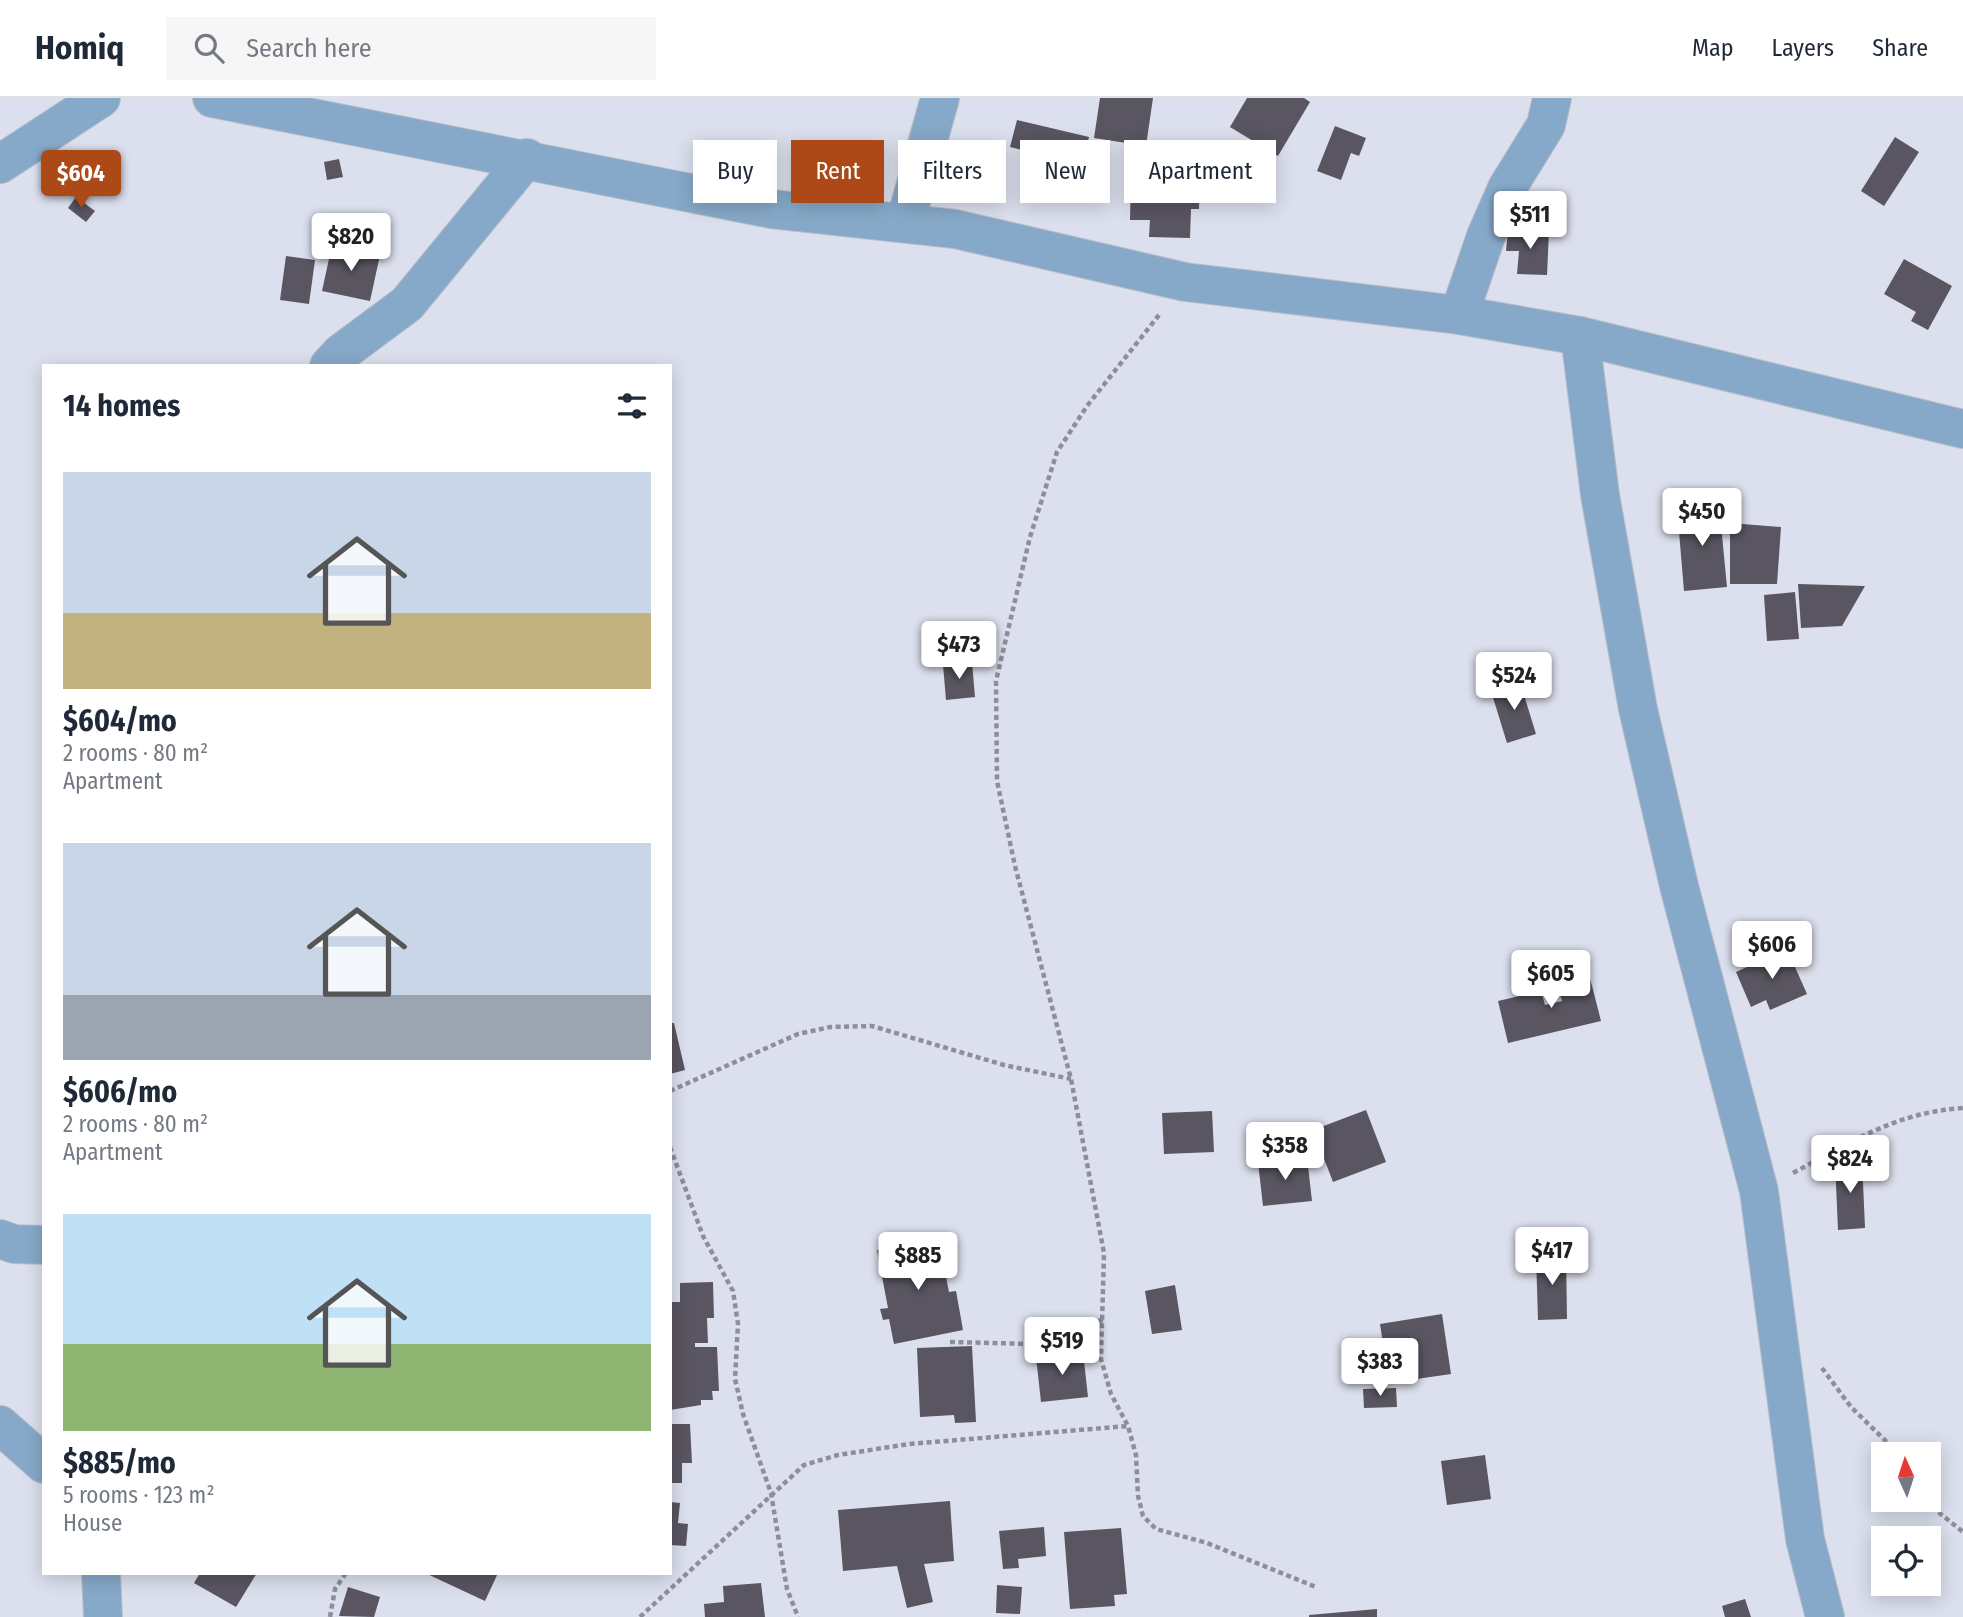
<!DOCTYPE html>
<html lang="en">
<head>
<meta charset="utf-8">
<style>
	:root { --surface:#fff; --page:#f6f6f7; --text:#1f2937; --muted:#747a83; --line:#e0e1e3; --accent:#ad4916 }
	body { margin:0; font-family:"Fira Sans Condensed",sans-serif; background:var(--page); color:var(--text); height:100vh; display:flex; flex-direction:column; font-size:26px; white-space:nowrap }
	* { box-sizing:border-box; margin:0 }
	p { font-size:23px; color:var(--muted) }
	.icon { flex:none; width:38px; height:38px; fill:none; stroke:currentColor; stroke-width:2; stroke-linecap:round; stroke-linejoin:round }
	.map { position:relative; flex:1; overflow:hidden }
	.details { position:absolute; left:42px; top:266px; width:630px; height:1211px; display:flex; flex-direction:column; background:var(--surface); border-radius:0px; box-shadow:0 4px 18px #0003 }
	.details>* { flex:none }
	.top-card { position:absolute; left:693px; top:42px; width:665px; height:63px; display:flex; gap:14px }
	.needle { width:46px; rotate:357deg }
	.tools { position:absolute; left:1871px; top:1344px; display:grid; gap:14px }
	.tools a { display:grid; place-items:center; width:70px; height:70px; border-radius:0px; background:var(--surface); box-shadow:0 4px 18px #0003; font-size:35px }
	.price { position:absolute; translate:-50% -60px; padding:0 16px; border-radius:7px; background:#fff; color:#222; font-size:23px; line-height:46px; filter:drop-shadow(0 2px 4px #0008) }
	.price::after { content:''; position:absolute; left:50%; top:42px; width:21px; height:16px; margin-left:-10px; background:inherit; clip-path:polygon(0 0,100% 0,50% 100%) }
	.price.active { background:var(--accent); color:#fff }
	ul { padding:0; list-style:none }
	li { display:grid; align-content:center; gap:14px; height:371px; padding:0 21px }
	li span { display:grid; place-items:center; height:217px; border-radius:0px; color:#555 }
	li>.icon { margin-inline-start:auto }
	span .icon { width:126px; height:126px; fill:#fffc; stroke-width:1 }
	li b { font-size:30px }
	h2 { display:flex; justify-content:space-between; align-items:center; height:84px; padding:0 21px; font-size:30px }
	.pill { padding:0 24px; border-radius:0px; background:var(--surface); box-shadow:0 4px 18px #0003; font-size:24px; line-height:63px }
	.pill.active { background:var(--accent); color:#fff }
	header { display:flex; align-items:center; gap:42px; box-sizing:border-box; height:98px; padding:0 35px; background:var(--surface); border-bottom:2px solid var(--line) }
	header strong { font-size:33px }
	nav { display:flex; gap:38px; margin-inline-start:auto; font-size:24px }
	.search { width:490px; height:63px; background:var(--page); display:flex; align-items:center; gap:18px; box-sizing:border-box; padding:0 24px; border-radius:0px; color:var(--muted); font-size:26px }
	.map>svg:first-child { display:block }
	.building { fill:#595561 }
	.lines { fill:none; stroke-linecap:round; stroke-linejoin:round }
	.street-casing { stroke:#bbbeca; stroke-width:40 }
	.path { stroke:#8c8f99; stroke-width:4.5; stroke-dasharray:5 3.5; stroke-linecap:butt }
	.street { stroke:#87a9c9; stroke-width:38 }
</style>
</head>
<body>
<header>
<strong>Homiq</strong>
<div class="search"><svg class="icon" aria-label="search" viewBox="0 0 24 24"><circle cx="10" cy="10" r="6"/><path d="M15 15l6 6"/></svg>Search here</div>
<nav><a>Map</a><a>Layers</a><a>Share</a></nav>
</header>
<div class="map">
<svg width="1963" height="1519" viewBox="0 0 1963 1519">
	<rect width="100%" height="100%" fill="#dce0ee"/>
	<g class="building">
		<path d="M1100,0H1153L1146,48L1094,40Z"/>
		<path d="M1247,0H1304L1310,4L1278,58L1230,29Z"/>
		<path d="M1017,22L1089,39L1083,66L1064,62L1063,69L1033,62L1034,55L1010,49Z"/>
		<path d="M1335,28L1366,40L1359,58L1351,55L1341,82L1317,73Z"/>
		<path d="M1895,39L1919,54L1884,108L1861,93Z"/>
		<path d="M339,61L343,79L327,82L324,64Z"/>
		<path d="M1150,68L1200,69L1199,111H1191L1190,140L1149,139L1150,122H1130L1131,75L1150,76Z"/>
		<path d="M76,99L95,113L86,124L68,110Z"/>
		<path d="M1508,132L1549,133L1547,177L1517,176L1519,153H1506Z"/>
		<path d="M332,147L380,157L370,203L322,193Z"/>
		<path d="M286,158L315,162L309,206L280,202Z"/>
		<path d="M1904,161L1952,188L1928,232L1911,223L1916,214L1884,196Z"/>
		<path d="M1719,406L1727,489L1684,493L1677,410Z"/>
		<path d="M1730,425L1781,429L1777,486H1730Z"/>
		<path d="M1798,486L1865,488L1842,528L1801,530Z"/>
		<path d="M1795,494L1799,541L1767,543L1764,497Z"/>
		<path d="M972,564L975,599L946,602L943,567Z"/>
		<path d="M1520,584L1536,636L1507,645L1491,593Z"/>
		<path d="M1787,851L1807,896L1770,912L1766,902L1751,909L1736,874Z"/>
		<path d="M1588,872L1601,923L1508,945L1498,903L1541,893L1545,907L1562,903L1555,880Z"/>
		<path d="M670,925H674L685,972L670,976Z"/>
		<path d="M1366,1012L1386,1064L1333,1084L1313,1032Z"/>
		<path d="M1212,1013L1214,1054L1164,1056L1162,1015Z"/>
		<path d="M1307,1059L1312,1103L1263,1108L1258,1064Z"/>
		<path d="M1862,1062L1865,1130L1838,1132L1835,1064Z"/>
		<path d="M938,1139L949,1194L956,1193L963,1232L894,1246L889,1221L883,1222L880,1211L888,1210L877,1152Z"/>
		<path d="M1566,1156L1567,1221L1538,1222L1536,1157Z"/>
		<path d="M713,1184L714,1220H707L708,1245H695V1249H717L719,1293H712L713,1302H701V1307L670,1312V1204H680V1185Z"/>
		<path d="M1175,1187L1182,1232L1152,1236L1145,1193Z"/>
		<path d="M1442,1216L1451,1276L1389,1285L1380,1226Z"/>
		<path d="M972,1248L976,1324L955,1325L954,1317L920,1319L917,1250Z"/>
		<path d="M1083,1254L1088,1299L1041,1304L1036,1259Z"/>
		<path d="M1396,1290L1397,1309L1364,1310L1363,1291Z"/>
		<path d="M670,1326H690L692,1365H682V1385H670Z"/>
		<path d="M1485,1357L1491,1401L1447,1407L1441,1363Z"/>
		<path d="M950,1403L954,1463L924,1466L933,1504L907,1510L897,1468L843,1473L838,1412Z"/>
		<path d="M670,1404L680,1405L678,1425L688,1426L686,1448L670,1447Z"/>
		<path d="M1044,1429L1046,1458L1018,1461L1019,1470L1003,1471L999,1433Z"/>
		<path d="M1121,1430L1127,1496L1114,1497L1115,1508L1070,1511L1064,1434Z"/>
		<path d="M200,1475H257L236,1509L194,1485Z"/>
		<path d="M425,1475H498L485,1503Z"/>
		<path d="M761,1485L765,1519H705L704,1506L724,1504L723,1488Z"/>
		<path d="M997,1487L1022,1489L1020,1516L996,1515Z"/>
		<path d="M348,1489L380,1499L374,1519L339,1518Z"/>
		<path d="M1745,1501L1751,1519H1725L1722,1508Z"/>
		<path d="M1377,1511V1519H1309V1517Z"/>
	</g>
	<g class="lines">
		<g class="street-casing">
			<g id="street">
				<path d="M212,0L771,111L955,131L1185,184L1459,217L1580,238L1963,331"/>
				<path d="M0,66L101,0"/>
				<path d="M905,125L940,0"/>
				<path d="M1459,217L1486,138L1507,90L1546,27L1552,0"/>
				<path d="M1580,238L1600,397L1638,611L1679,788L1759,1093L1805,1441L1825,1519"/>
				<path d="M329,268L341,255L407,206L527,60"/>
				<path d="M0,1141L14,1146L44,1147"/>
				<path d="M0,1327L44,1366"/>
				<path d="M101,1475L103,1519"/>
			</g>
		</g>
		<g class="path">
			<path d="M1159,217L1087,308L1057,354L1030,439L996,583L997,683L1015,768L1071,981L1104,1155L1101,1261L1111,1296L1128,1328L1136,1357L1138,1398L1143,1418L1156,1431L1207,1445L1316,1489"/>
			<path d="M670,993L798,936L830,929L872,928L1004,967L1071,981"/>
			<path d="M670,1049L703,1138L733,1193L738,1226L735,1281L743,1316L771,1395L787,1491L798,1519"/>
			<path d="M1793,1075C1849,1045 1897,1014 1963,1010"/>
			<path d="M950,1244L1032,1246L1065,1229L1103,1222"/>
			<path d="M1822,1270L1851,1309L1899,1356"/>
			<path d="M1928,1401L1937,1413L1963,1434"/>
			<path d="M330,1519L335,1491L346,1475"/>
			<path d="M640,1519L804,1367L838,1357L909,1346L1128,1328"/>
		</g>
		<use href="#street" class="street"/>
	</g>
</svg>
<div class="tools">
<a><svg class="needle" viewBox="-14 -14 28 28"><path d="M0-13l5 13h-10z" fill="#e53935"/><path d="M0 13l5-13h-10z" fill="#747a83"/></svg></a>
<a><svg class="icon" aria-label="locate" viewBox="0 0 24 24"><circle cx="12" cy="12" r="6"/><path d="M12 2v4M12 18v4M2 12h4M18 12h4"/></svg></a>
</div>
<b class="price active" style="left:81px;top:112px">$604</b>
<b class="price" style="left:1530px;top:153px">$511</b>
<b class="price" style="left:351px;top:175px">$820</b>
<b class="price" style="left:1702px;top:450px">$450</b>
<b class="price" style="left:959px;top:583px">$473</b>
<b class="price" style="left:1514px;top:614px">$524</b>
<b class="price" style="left:1772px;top:883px">$606</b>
<b class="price" style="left:1551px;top:912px">$605</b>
<b class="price" style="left:1285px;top:1084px">$358</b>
<b class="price" style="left:1850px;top:1097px">$824</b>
<b class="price" style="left:1552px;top:1189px">$417</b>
<b class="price" style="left:918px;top:1194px">$885</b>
<b class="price" style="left:1062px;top:1279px">$519</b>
<b class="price" style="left:1380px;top:1300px">$383</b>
<div class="top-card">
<a class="pill">Buy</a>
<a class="pill active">Rent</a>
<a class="pill">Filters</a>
<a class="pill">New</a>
<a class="pill">Apartment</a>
</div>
<section class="details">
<h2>14 homes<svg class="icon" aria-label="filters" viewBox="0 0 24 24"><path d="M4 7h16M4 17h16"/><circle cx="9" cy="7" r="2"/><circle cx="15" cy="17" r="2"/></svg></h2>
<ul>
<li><span style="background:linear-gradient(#c9d6e8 65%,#c2b280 0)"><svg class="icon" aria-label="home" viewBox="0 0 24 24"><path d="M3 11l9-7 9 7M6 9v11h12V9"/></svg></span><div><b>$604/mo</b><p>2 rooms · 80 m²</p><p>Apartment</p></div></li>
<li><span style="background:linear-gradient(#c9d6e8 70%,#9aa5b1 0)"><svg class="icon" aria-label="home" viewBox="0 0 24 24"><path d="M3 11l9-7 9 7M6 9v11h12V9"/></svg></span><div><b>$606/mo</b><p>2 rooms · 80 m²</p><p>Apartment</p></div></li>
<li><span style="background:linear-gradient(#bfe0f5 60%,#8fb573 0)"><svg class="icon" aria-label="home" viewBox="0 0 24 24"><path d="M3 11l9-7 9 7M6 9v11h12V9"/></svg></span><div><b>$885/mo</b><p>5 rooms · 123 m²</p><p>House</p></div></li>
</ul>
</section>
</div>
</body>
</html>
